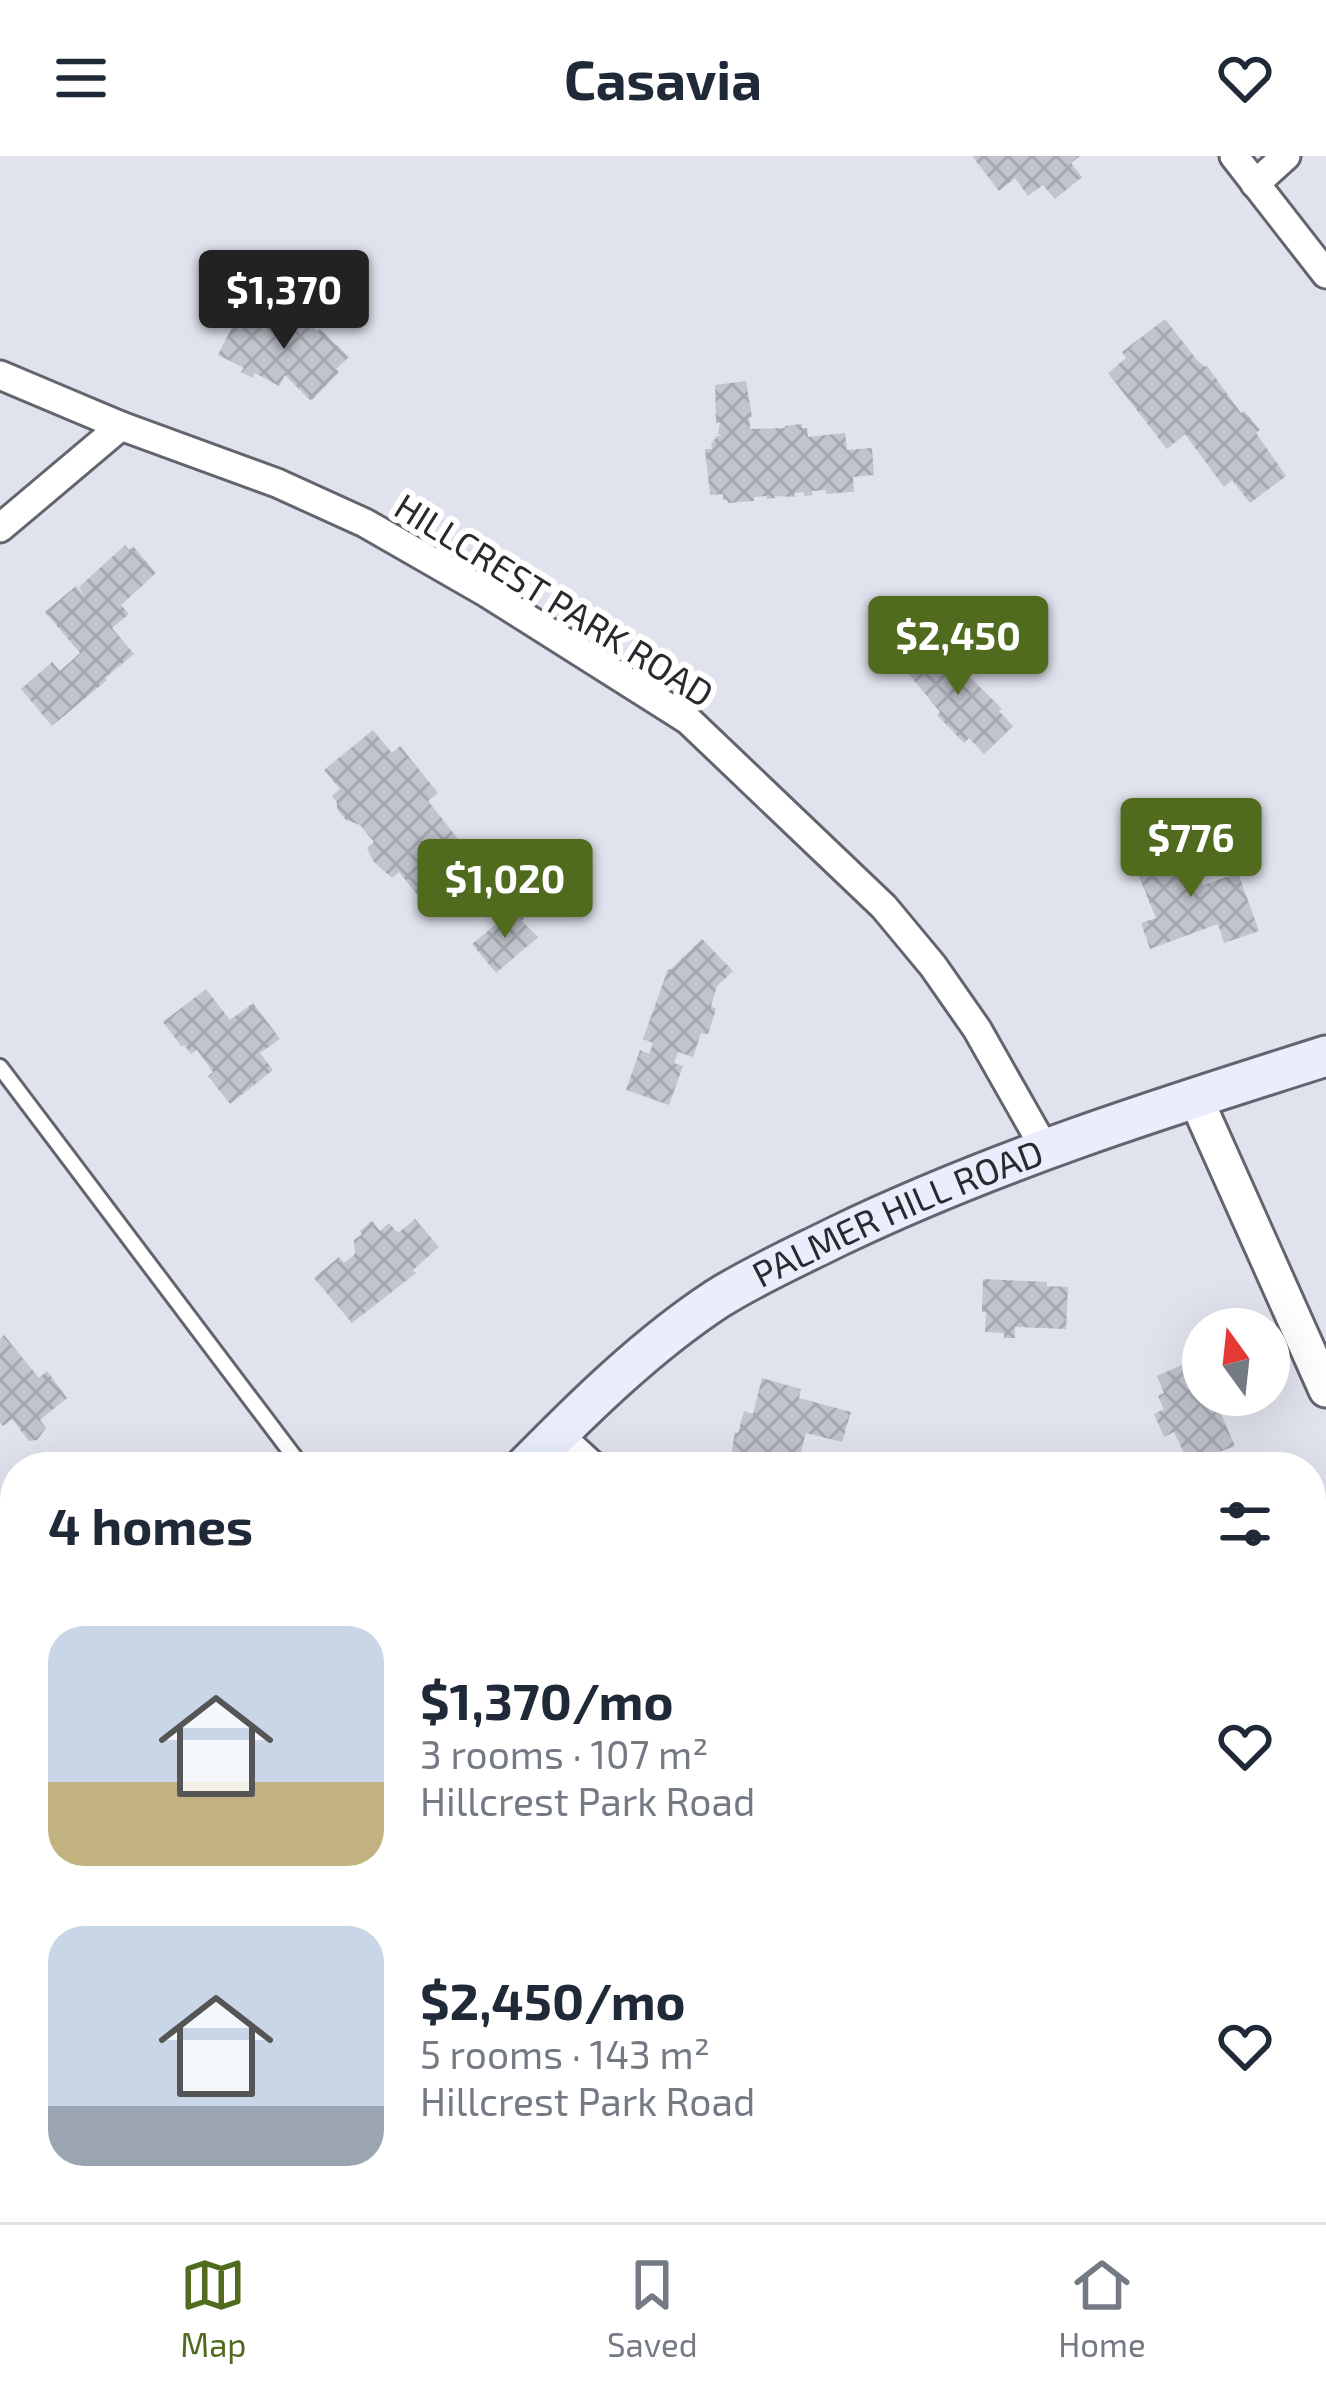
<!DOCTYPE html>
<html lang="en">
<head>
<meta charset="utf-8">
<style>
	:root { --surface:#fff; --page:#f6f6f7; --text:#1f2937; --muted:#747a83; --line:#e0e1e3; --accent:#516b1e }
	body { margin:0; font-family:"Exo 2",sans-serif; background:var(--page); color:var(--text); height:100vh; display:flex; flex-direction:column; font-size:45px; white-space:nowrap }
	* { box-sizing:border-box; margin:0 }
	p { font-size:39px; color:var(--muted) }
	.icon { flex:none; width:66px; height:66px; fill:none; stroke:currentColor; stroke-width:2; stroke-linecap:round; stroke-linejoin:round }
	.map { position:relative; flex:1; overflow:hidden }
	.drawer { position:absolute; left:0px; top:1296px; width:1326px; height:771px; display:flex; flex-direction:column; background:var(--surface); border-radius:48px 48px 0 0; box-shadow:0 12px 48px #0002 }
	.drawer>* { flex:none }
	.needle { width:78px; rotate:345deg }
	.tools { position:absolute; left:1182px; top:1152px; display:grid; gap:24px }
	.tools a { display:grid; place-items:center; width:108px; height:108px; border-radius:50%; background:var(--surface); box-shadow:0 12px 48px #0002; font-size:60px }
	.price { position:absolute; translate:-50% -102px; padding:0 27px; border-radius:12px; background:var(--accent); color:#fff; font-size:39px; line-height:78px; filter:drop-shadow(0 3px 6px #0008) }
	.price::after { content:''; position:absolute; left:50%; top:72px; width:36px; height:27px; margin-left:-18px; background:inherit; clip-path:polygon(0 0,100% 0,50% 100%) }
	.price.active { background:#222; color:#fff }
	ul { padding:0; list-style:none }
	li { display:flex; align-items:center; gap:36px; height:300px; padding:0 48px }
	li span { display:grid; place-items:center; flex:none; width:336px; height:240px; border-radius:36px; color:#555 }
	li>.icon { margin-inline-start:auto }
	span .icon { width:144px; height:144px; fill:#fffc; stroke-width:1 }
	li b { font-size:51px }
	h2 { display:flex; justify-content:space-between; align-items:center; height:144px; padding:0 48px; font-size:51px }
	header { display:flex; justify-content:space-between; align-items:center; height:156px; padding:0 48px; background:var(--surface); font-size:54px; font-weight:700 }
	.menu { display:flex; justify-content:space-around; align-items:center; height:168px; border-top:3px solid var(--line); background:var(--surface); font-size:33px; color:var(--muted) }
	.menu a { display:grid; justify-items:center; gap:6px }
	.menu .active { color:var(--accent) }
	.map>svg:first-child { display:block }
	.building { fill:url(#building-cross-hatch) }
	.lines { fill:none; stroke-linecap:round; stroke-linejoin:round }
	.service-casing { stroke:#63656e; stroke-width:20 }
	.minor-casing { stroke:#63656e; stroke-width:33 }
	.tertiary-casing { stroke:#63656e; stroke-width:39 }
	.secondary-casing { stroke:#63656e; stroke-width:45 }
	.service { stroke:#fff; stroke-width:14 }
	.minor { stroke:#fff; stroke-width:27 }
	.tertiary { stroke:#fff; stroke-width:33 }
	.secondary { stroke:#eaedfc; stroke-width:39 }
	.labels { text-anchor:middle; stroke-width:12; stroke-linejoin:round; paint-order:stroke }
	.street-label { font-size:36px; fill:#292a2e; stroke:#fff }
</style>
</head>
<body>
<header><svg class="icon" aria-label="menu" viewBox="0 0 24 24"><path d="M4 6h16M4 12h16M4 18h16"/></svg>Casavia<svg class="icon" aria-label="heart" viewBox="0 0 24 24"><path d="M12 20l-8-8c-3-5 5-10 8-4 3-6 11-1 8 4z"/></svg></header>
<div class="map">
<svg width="1326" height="2066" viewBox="0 0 1326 2066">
	<defs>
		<pattern id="building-cross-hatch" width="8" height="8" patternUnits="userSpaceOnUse" patternTransform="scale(3)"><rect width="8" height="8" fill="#c1c3cd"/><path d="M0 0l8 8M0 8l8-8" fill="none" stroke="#a6a8b0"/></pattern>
	</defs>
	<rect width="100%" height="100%" fill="#e0e3ed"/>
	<g class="building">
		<path d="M972,0H1080L1071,7L1082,21L1055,43L1043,29L1028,40L1015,22L999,35Z"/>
		<path d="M274,150L318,175L320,173L349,201L336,213L339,216L311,245L285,219L279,230L255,217L253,222L241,216L244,212L218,199L239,157L264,170Z"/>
		<path d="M1165,163L1197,204L1205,211L1207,210L1241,257L1244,255L1260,274L1256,277L1286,320L1250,347L1232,324L1224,331L1185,278L1167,293L1108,217L1126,202L1122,196Z"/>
		<path d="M746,225L752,261H749L750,273L785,272V270L802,268V272H807L808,281L845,277L847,294L872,292L874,319L853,321L854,336H849L826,338V334L812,335V339L804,340V336L794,337L795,341L775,340V342L767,343V340L754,341V345L728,347L727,344H723V338L710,339L705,293H712L711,288L717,280H722L718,278L720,266L716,267L715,229Z"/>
		<path d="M125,389L129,394L133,390L156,417L121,449L129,458L112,472L134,498L105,522L107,524L52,570L21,533L52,506L60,515L80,497L45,456L76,430L84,440L79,431Z"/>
		<path d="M933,484L1002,553L999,555L1013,570L984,598L969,582L964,587L937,559L940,556L903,511Z"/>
		<path d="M373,574L392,597L400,590L438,637L428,645L474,703L423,746L399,716L392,722L373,705L367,692L374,686L360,669L346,664L337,653V647L332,640L340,633L324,614Z"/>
		<path d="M1160,691L1165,705L1191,695L1203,729L1238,717L1259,775L1224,787L1218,768L1150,793L1141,767L1156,762L1131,701Z"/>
		<path d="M515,753L524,763L522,765L538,781L496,817L472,788Z"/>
		<path d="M702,783L733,815L717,830L711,850L716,853L708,878L701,877L693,901L678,896L674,907L683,910L669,949L626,934L640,894L649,898L653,887L643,883L668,813L670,814Z"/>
		<path d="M206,833L230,864L253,847L280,883L260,897L273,914L230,948L208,920L213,916L197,894L191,898L184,889L182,891L163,866Z"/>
		<path d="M415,1063L439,1091L413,1114L416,1117L352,1167L314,1122L339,1101L344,1107L355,1098L354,1084L362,1078L360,1075L372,1065L380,1075L389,1067L398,1077Z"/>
		<path d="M983,1123L1047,1126V1130L1068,1131L1066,1173L1015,1171V1182H1004V1177L985,1176L986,1156H982Z"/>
		<path d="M4,1179L39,1222L47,1215L67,1242L40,1264L46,1272L37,1284L29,1285L12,1263L3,1270L0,1267V1183Z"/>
		<path d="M1191,1205L1203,1232V1239H1206L1211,1249L1216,1247L1235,1290L1189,1308L1174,1276L1164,1281L1154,1258L1164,1253L1158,1240L1164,1237L1157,1220Z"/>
		<path d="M762,1222L801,1233L799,1242L851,1256L842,1286L806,1277L801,1295L807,1297L811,1305L810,1311H729L735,1276L738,1277L744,1255L753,1258Z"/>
		<path d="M1311,1478L1326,1513V1569L1318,1572L1311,1555Z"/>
		<path d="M1326,2038V2063L1317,2066H1272L1267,2052H1311V2044Z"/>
		<path d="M63,2052H140L127,2066H51Z"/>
		<path d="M930,2052H1002L1005,2060L990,2066H973L971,2062L962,2066H937Z"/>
	</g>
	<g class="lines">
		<g class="service-casing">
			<path id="service" d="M0,911L302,1311"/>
		</g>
		<g class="minor-casing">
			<g id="minor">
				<path d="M1234,0L1326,118"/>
				<path d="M1255,28L1286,0"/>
				<path d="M0,219L121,270L277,327L365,367L487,437L688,564L884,751L933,810L977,873L1045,993"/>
				<path d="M0,372L121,270"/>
				<path d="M558,1278L594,1311"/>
				<path d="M1161,2052L1167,2066"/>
				<path d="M694,2066L712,2052"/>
			</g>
		</g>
		<g class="tertiary-casing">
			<path id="tertiary" d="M1195,941L1326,1234"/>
		</g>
		<g class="secondary-casing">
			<g id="secondary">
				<path id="s1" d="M525,1311C583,1252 647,1189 717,1143C755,1119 798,1100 838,1080C994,1005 1161,952 1326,900"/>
				<path d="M0,1871L15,1855"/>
			</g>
		</g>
		<use href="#service" class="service"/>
		<use href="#minor" class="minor"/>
		<use href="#tertiary" class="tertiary"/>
		<use href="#secondary" class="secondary"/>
	</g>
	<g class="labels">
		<g class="street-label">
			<text transform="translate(554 444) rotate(32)" y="13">HILLCREST PARK ROAD</text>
			<text dy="13" stroke="none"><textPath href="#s1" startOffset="456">PALMER HILL ROAD</textPath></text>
		</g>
	</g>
</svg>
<div class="tools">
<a><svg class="needle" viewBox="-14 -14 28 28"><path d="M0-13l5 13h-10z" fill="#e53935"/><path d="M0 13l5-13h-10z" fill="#747a83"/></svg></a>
</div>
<b class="price active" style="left:284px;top:196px">$1,370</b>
<b class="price" style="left:958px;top:542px">$2,450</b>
<b class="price" style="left:1191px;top:744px">$776</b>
<b class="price" style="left:505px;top:785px">$1,020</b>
<section class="drawer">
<h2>4 homes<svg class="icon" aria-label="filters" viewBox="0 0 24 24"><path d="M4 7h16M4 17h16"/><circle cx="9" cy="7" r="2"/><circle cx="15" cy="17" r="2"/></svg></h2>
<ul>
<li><span style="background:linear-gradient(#c9d6e8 65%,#c2b280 0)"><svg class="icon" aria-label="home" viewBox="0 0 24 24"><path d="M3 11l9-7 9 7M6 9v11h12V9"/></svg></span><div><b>$1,370/mo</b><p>3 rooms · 107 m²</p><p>Hillcrest Park Road</p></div><svg class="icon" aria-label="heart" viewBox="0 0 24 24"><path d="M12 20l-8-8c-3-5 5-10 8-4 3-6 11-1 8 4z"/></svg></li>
<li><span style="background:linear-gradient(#c9d6e8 75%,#9aa5b1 0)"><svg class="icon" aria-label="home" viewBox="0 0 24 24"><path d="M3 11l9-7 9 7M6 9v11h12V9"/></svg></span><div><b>$2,450/mo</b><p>5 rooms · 143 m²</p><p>Hillcrest Park Road</p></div><svg class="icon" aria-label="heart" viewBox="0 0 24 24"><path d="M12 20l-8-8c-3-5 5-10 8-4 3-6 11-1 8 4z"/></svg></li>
</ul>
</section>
</div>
<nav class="menu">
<a class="active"><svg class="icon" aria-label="map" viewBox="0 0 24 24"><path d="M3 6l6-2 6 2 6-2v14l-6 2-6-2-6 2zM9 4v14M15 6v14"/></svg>Map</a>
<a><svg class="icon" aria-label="saved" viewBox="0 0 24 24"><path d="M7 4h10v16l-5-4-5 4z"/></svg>Saved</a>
<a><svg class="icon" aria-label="home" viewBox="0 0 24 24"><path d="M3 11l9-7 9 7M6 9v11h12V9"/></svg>Home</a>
</nav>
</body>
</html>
